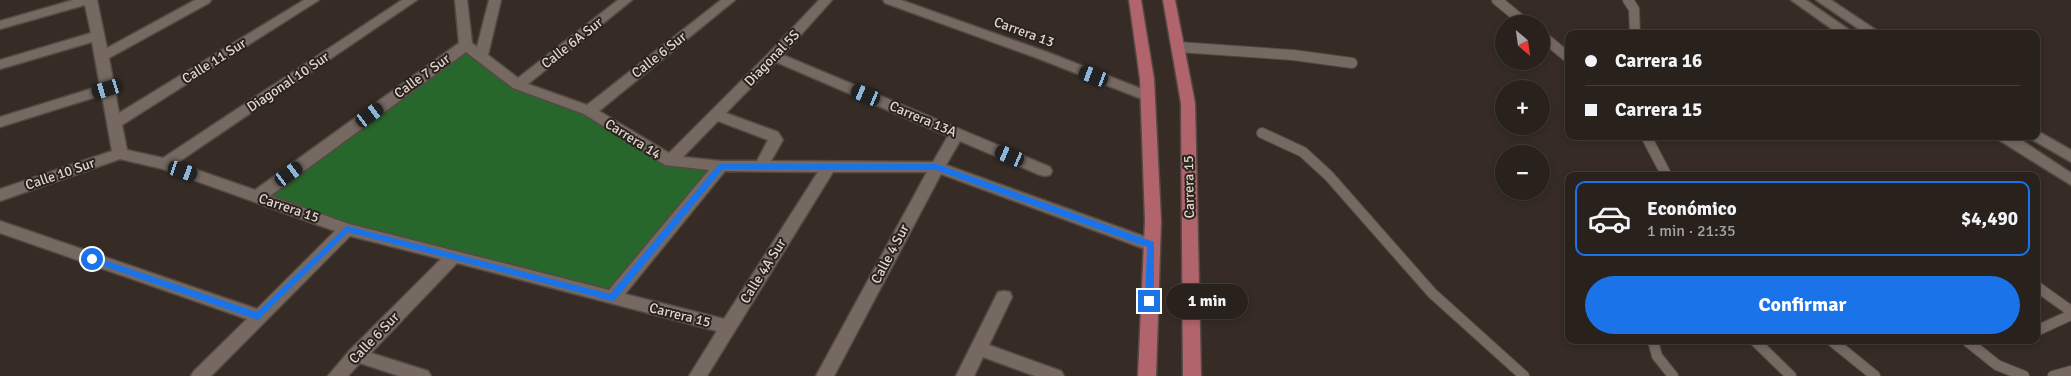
<!DOCTYPE html>
<html lang="es">
<meta charset="utf-8">
<style>
:root{--surface:#28211c;--page:#302925;--text:#f1f3f6;--muted:#a5a3a3;--line:#443e3b;--accent:#1a73e8}
body{margin:0;font-family:Signika,sans-serif;background:var(--page);color:var(--text);height:100vh;display:flex;flex-direction:column;font-size:19px;white-space:nowrap}
*{box-sizing:border-box;margin:0}
p{font-size:16px;color:var(--muted)}
.icon{flex:none;width:28px;height:28px;fill:none;stroke:currentColor;stroke-width:2;stroke-linecap:round;stroke-linejoin:round}
.map{position:relative;flex:1;overflow:hidden}
.details{position:absolute;left:1565px;top:172px;width:475px;height:172px;display:flex;flex-direction:column;background:var(--surface);border-radius:10px;box-shadow:0 2px 8px #0003,0 0 0 1px var(--line)}
.details>*{flex:none}
.banner{position:absolute;left:1565px;top:30px;width:475px;height:110px;border-radius:10px;box-shadow:0 2px 8px #0003,0 0 0 1px var(--line);display:grid;align-content:center;height:110px;padding:0 20px;background:var(--surface)}
.needle{width:32px;rotate:151deg}
.buttons{position:absolute;left:1495px;top:15px;display:grid;gap:10px}
.buttons a{display:grid;place-items:center;width:55px;height:55px;border-radius:50%;background:var(--surface);box-shadow:0 2px 8px #0003,0 0 0 1px var(--line);font-size:25px}
.end{position:absolute;width:22px;height:22px;margin:-11px;border:6px solid #1a73e8;background:#fff;box-shadow:0 0 0 2px #fff}
.from{border-radius:50%}
.bubble{position:absolute;height:35px;border-radius:18px;background:var(--surface);box-shadow:0 2px 8px #0003,0 0 0 1px var(--line);font-size:16px;font-weight:700;line-height:35px;text-align:center}
.car{position:absolute;width:15px;height:30px;margin:-15px -8px;border-radius:6px;box-shadow:0 0 4px 1px #0007;background:linear-gradient(#222 24%,#8ab4d8 0 40%,#222 0 76%,#8ab4d8 0 86%,#222 0)}
.banner b{display:flex;align-items:center;gap:18px;height:48px;font-size:19px}
.banner b+b{border-top:1px solid var(--line)}
.banner i{width:12px;height:12px;background:var(--text)}
ul{padding:9px 0 0;list-style:none}
li{display:flex;align-items:center;gap:15px;height:75px;margin:0 10px 8px;padding:0 10px;border:2px solid transparent;border-radius:10px}
li div{flex:1}
li b{display:block;font-size:19px}
li em{font-style:normal;font-weight:700}
li.active{border-color:var(--accent)}
li>.icon{width:45px;height:45px;stroke-width:1.5}
.button{display:flex;gap:10px;margin-top:auto;padding:10px 20px}
.button a{flex:1;height:58px;border-radius:30px;background:var(--accent);color:#fff;font-size:20px;font-weight:700;line-height:58px;text-align:center}
.map>svg:first-child{display:block}
</style>
<div class="map">
<svg width="2071" height="376" viewBox="0 0 2071 376">
<rect width="100%" height="100%" fill="#362c25"/>
<path fill="#28672c" d="M466 45 518 85 589 111 669 161 721 166 612 298 453 257 257 197Z"/>
<g fill="none" stroke-linecap="round" stroke-linejoin="round">
<defs>
<path id="lane" d="M1497 0 1526 24
M1628 0 1634 9 1635 34
M1541 35 1569 58
M1178 47 1293 55 1352 63
M1262 133 1303 152 1329 176 1432 293 1524 376
M1646 136 1667 176
M2036 286 2071 311
M2036 331 2071 315
M1653 341 1657 356 1673 376
M1755 341 1791 376
M1832 341 1875 376
M1967 341 1997 365 2024 376
M2053 376 2071 371"/>
<path id="street" d="M73 0H97L107 48 195 0H211L209 3 109 58 119 113 304 0H319L122 125 127 150 163 158 402 0H417L177 163 255 190 459 43 455 0H467L472 43 477 47 489 0H501L488 55 518 78 618 0H632L528 84 587 105 721 0H735L599 111 669 153 769 53 819 0H832L783 55 1050 167 1052 171 1050 175 1045 176 1040 175 960 141 946 165 1157 241 1159 245 1157 249 1151 251 1145 249 941 174 834 376H816L927 172H833L707 376H689L717 331 457 263 371 353 428 371 431 376H399L360 363 348 376H328L350 350 441 259 350 236 211 376H191L194 371 247 319 0 233V221L257 309 335 231 163 169 120 159 0 201V189L112 151 102 95 0 127V117L100 86 92 42 0 69V60L91 33 85 5 0 29V21ZM466 52 513 88 584 114 665 165 709 170 609 290 349 224 270 196ZM776 62 948 136 933 162 771 161 783 140 778 132 726 113ZM718 121 768 140 757 161H721L683 157ZM725 171 818 172 724 319 625 294Z
M883 0H901L1047 52 1152 93 1154 96 1152 99H1142L1037 58 885 3Z
M1004 291 1010 292 1012 297 989 345 1061 371 1064 376H1035L983 357 974 376H956L998 292Z"/>
<path id="secondary" d="M1791 0H1806L1855 34H1839Z
M1816 0H1831L1882 34H1866Z
M2036 130 2071 150V162L2031 139 2030 136H2036Z
M1997 136H2015L2071 173V185L1999 140Z"/>
<path id="primary" d="M1129 0H1141L1154 79 1161 221 1156 376H1138L1145 221 1140 79Z
M1163 0H1175L1195 103 1201 376H1183L1181 103Z"/>
</defs>
<use href="#lane" stroke="#534a45" stroke-width="12"/>
<use href="#street" stroke="#534a45" stroke-width="3"/>
<use href="#secondary" stroke="#534a45" stroke-width="3"/>
<use href="#primary" stroke="#534a45" stroke-width="3"/>
<use href="#lane" stroke="#756961" stroke-width="10"/>
<use href="#street" fill="#756961" fill-rule="evenodd"/>
<use href="#secondary" fill="#756961" fill-rule="evenodd"/>
<use href="#primary" fill="#b2646c" fill-rule="evenodd"/>
</g>
<path fill="#1a73e8" d="M719 164H937L1154 242V301L1149 305 1145 301 1147 247 936 170 723 169 615 300 612 301 348 232 258 320 89 261 88 259 92 256 257 312 347 226 610 294Z"/>
<g text-anchor="middle" dominant-baseline="central" stroke-width="4" stroke-linejoin="round" paint-order="stroke">
<g font-size="14" fill="#ddd6d2" stroke="#2c221c">
<text transform="translate(1024 32) rotate(20)">Carrera 13</text>
<text transform="translate(572 43) rotate(-38)">Calle 6A Sur</text>
<text transform="translate(659 55) rotate(-38)">Calle 6 Sur</text>
<text transform="translate(772 58) rotate(-46)">Diagonal 5S</text>
<text transform="translate(214 61) rotate(-32)">Calle 11 Sur</text>
<text transform="translate(422 76) rotate(-36)">Calle 7 Sur</text>
<text transform="translate(288 82) rotate(-34)">Diagonal 10 Sur</text>
<text transform="translate(923 119) rotate(23)">Carrera 13A</text>
<text transform="translate(633 139) rotate(32)">Carrera 14</text>
<text transform="translate(60 174) rotate(-19)">Calle 10 Sur</text>
<text transform="translate(1189 187) rotate(-91)">Carrera 15</text>
<text transform="translate(289 208) rotate(19)">Carrera 15</text>
<text transform="translate(890 254) rotate(-62)">Calle 4 Sur</text>
<text transform="translate(763 271) rotate(-58)">Calle 4A Sur</text>
<text transform="translate(680 315) rotate(14)">Carrera 15</text>
<text transform="translate(374 338) rotate(-46)">Calle 6 Sur</text>
</g>
</g>
</svg>
<div class="buttons">
<a><svg class="needle" viewBox="-14 -14 28 28"><path d="M0-13l5 13h-10z" fill="#e53935"/><path d="M0 13l5-13h-10z" fill="#a5a3a3"/></svg></a>
<a>+</a>
<a>−</a>
</div>
<i class="end from" style="left:92px;top:259px"></i>
<i class="end" style="left:1149px;top:301px"></i>
<div class="bubble" style="left:1166px;top:284px;width:82px">1 min</div>
<i class="car" style="left:1094px;top:76px;rotate:291deg"></i>
<i class="car" style="left:107px;top:89px;rotate:253deg"></i>
<i class="car" style="left:866px;top:95px;rotate:293deg"></i>
<i class="car" style="left:370px;top:115px;rotate:54deg"></i>
<i class="car" style="left:1010px;top:156px;rotate:293deg"></i>
<i class="car" style="left:183px;top:171px;rotate:109deg"></i>
<i class="car" style="left:289px;top:174px;rotate:54deg"></i>
<div class="banner">
<b><i class="from"></i>Carrera 16</b>
<b><i></i>Carrera 15</b>
</div>
<section class="details">
<ul>
<li class="active"><svg class="icon" aria-label="car" viewBox="0 0 24 24"><path d="M5 17H2v-5l4-1 3-4h7l3 4 3 1v5h-3M9 17h6M6 11h13"/><circle cx="7" cy="17" r="2"/><circle cx="17" cy="17" r="2"/></svg><div><b>Económico</b><p>1 min · 21:35</p></div><em>$4,490</em></li>
</ul>
<div class="button"><a>Confirmar</a></div>
</section>
</div>
